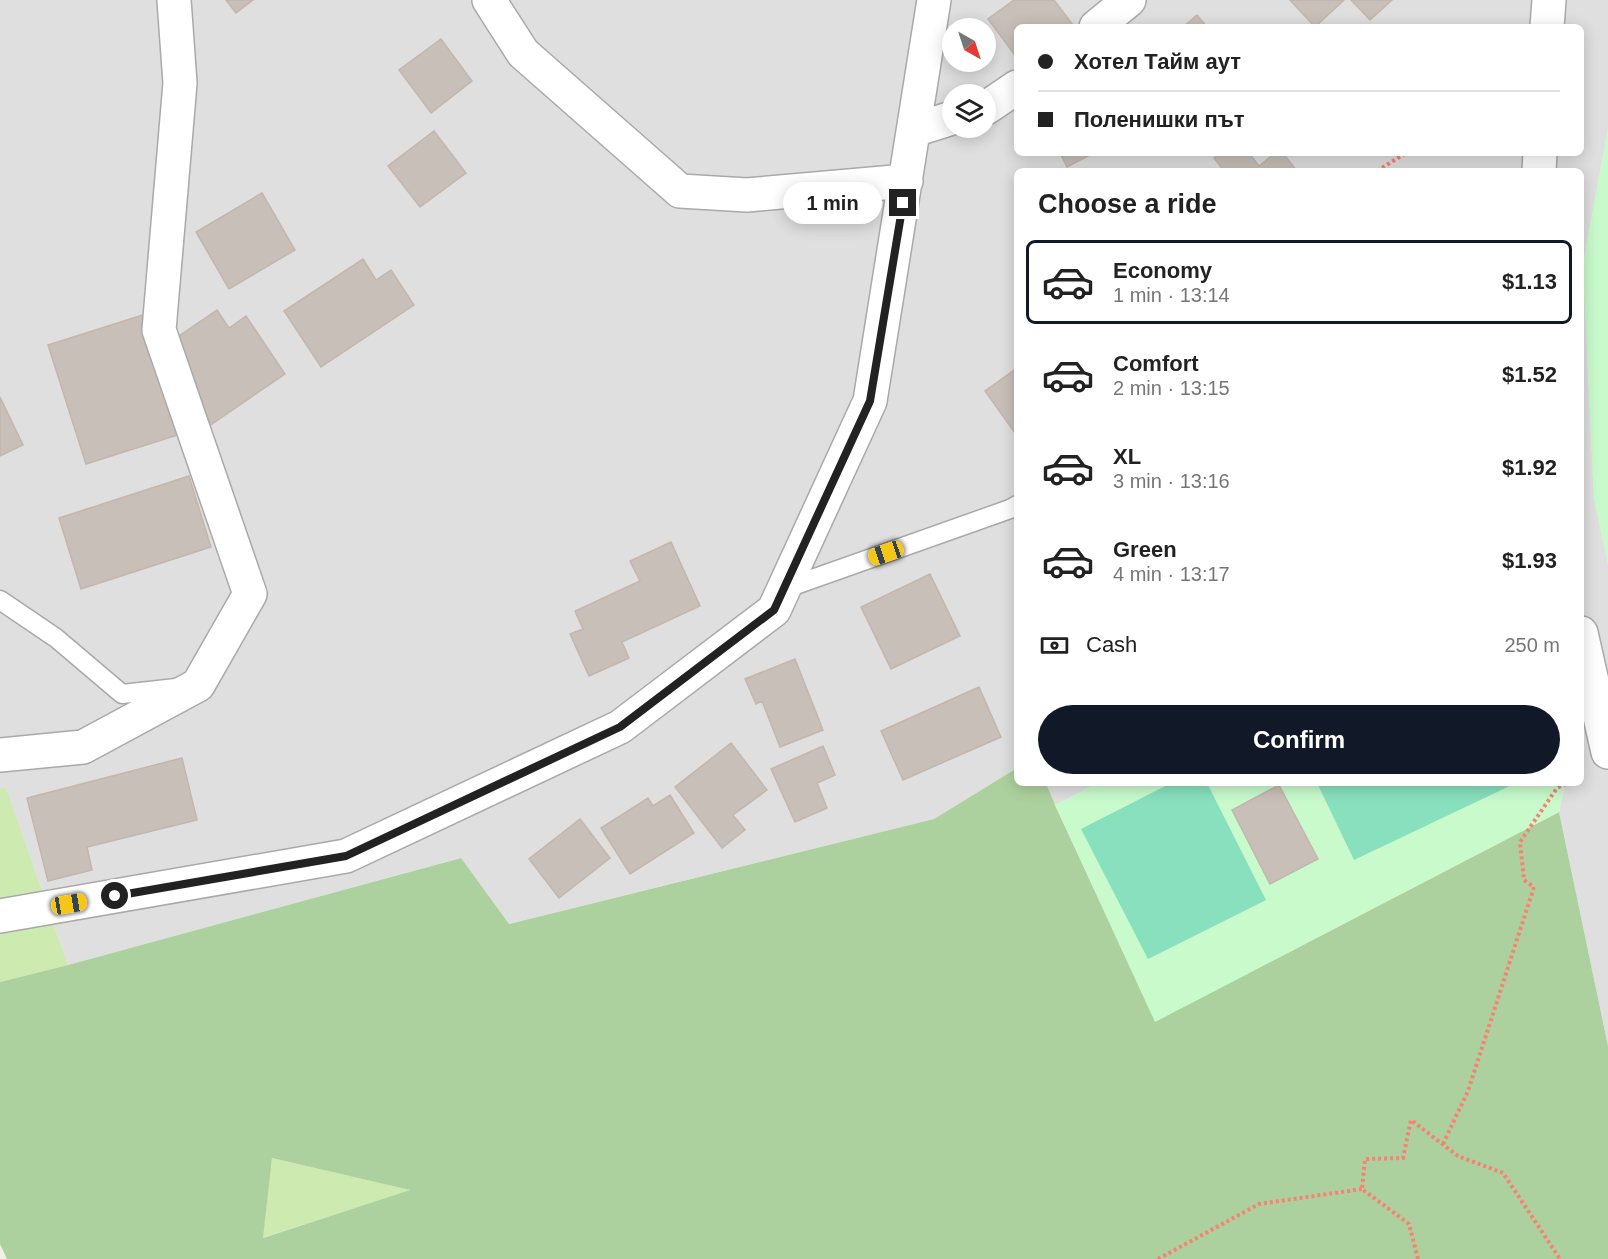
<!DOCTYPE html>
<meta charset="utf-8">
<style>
:root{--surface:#fff;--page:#f6f6f6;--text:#222;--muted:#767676;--line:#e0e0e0;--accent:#111827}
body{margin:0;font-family:Helvetica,sans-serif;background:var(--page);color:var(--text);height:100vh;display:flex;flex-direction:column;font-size:22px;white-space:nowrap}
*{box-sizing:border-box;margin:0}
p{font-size:20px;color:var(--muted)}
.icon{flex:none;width:33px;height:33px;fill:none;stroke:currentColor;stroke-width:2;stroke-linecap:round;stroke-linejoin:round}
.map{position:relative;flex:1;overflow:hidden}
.side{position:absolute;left:1014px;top:168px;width:570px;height:618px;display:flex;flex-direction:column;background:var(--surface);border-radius:9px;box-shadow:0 3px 15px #0003}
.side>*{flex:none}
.guide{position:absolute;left:1014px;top:24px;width:570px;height:132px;border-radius:9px;box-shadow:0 3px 15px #0003;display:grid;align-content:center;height:132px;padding:0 24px;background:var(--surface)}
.needle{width:39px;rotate:141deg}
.fabs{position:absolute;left:942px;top:18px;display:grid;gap:12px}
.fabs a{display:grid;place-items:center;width:54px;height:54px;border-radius:50%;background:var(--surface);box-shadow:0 3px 15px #0003;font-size:30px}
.end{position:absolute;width:27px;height:27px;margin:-14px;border:8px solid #222;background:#fff;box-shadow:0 0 0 3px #fff}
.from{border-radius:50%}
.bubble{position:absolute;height:42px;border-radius:21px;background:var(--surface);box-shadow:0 3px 15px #0003;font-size:20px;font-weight:700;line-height:42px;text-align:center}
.car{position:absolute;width:18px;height:36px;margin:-18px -9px;border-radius:8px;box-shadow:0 0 4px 2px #0007;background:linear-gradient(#f5c518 24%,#345 0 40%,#f5c518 0 76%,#345 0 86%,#f5c518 0)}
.guide b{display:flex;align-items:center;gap:21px;height:57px;font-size:22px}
.guide b+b{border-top:2px solid var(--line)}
.guide i{width:15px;height:15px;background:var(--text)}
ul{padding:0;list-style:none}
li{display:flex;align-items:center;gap:18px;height:84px;margin:0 12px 9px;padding:0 12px;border:3px solid transparent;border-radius:9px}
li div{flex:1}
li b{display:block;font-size:22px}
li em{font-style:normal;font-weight:700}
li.on{border-color:var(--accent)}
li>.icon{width:54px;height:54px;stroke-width:1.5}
h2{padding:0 24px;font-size:27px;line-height:72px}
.pay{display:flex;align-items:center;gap:15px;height:66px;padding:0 24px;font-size:22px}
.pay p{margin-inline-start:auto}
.action{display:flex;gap:12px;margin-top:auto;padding:12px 24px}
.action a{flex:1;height:69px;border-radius:36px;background:var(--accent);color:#fff;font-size:24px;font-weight:700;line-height:69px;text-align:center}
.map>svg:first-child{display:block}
</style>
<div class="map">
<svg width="1608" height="1259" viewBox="0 0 1608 1259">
<rect width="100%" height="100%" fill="#f2efe9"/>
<path fill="#e0dfdf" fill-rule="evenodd" d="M0 0H1608V129L1583 265 1594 498 1608 564V1046L1559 812 1565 783H1581V171H1017V768L934 819 508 924 460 858 68 965 6 789 0 788ZM1017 27H1581V153H1017ZM952 28H986V62H952ZM952 94H986V128H952Z
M1046 783H1098L1055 805Z"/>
<path fill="#cdebb0" d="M0 788H6L68 965 0 982Z
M272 1158 411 1190 262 1238Z"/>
<path fill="#add19e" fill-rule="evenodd" d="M1017 768V783H1046L1055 805 1156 1021 1559 812 1608 1046V1259H7L0 1244V982L68 965 461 858 509 924 934 819ZM272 1158 410 1190 263 1238Z"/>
<path fill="#c8facc" d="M1608 129V564L1594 498 1583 265Z
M1098 783H1565L1559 812 1155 1022 1055 805Z"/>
<path fill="#88e0be" d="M1171 783H1207L1266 900 1148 959 1081 829Z
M1317 783H1516L1354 860Z"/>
<path fill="#c7bfb8" stroke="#c4b6ab" stroke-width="1.5" d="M226 0H253L236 13Z
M1014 0H1054L1073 25 1071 27H1017V58L988 19Z
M1290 0H1344L1315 27Z
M1351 0H1392L1370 20Z
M1197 15 1207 27H1183Z
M441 39 472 81 431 113 399 70Z
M434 131 466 173 420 207 388 166Z
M1060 153H1089L1090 155 1067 167Z
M1221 153H1249L1259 166 1275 153H1283L1297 171H1224L1214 158Z
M262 193 295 250 229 289 196 232Z
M363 259 376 280 391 270 414 305 321 367 284 311Z
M217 310 229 328 246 316 285 374 209 426 176 338Z
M149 313 187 432 86 464 48 345Z
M1017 368V436L985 391Z
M0 397 23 445 0 456Z
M189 476 211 547 81 589 59 518Z
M671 542 700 606 622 642 629 658 589 676 570 634 583 629 575 611 640 581 630 561Z
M930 574 960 636 891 669 861 607Z
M795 659 823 730 780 747 762 701 756 704 745 679Z
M979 687 1001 737 903 780 881 731Z
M731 743 767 790 733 815 745 830 722 848 675 787Z
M823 746 835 775 817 783 827 808 795 822 771 769Z
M182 758 197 820 87 847 92 870 48 881 27 798Z
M1279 785 1318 859 1270 884 1232 810Z
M670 795 694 833 630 874 601 828 648 798 653 806Z
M580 819 610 858 559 898 529 859Z"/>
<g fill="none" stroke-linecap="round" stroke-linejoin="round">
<defs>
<path id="service" d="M784 589 1010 509 1017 505
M0 600 56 638 122 694 176 688"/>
<path id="minor" d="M489 0 523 53 680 191 747 195 906 181
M1096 27 1129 0
M1547 27 1549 0
M986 108 1017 87
M914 130 952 118
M1539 171 1540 153
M1581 633 1608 752
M0 755 83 747 198 685 250 594 159 330 180 83 174 0
M0 916 346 856 620 727 774 610 870 401 934 0"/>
</defs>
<use href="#service" stroke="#a9a9a9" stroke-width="21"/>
<use href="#minor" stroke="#a9a9a9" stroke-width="36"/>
<path stroke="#fa8072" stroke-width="4" stroke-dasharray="3 3" stroke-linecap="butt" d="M1377 171 1406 153
M1443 1144 1468 1091 1534 887 1524 880 1520 842 1557 788 1568 783
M1158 1259 1259 1204 1362 1189
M1418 1259 1409 1224 1362 1189 1365 1159 1403 1158 1411 1120 1458 1156 1503 1173 1560 1259"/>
<use href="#service" stroke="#fff" stroke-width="18"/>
<use href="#minor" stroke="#fff" stroke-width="33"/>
</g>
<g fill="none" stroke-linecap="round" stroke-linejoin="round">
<path stroke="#222" stroke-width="8" d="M115 896 346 856 620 727 774 610 870 401 903 203"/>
</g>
</svg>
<div class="fabs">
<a><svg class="needle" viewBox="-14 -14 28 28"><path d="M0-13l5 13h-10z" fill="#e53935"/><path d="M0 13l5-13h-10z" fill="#767676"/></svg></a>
<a><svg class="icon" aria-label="layers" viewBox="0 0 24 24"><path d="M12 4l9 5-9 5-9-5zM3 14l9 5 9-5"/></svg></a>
</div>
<i class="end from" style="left:115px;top:896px"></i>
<i class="end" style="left:903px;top:203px"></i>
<div class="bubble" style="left:783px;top:182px;width:99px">1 min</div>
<i class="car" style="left:886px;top:553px;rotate:251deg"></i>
<i class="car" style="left:69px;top:904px;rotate:80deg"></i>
<div class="guide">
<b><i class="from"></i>Хотел Тайм аут</b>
<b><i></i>Поленишки път</b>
</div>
<section class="side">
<h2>Choose a ride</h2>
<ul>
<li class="on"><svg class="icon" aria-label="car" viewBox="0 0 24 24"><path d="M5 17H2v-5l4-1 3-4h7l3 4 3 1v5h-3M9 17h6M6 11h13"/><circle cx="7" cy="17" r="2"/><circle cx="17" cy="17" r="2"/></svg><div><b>Economy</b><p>1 min · 13:14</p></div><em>$1.13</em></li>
<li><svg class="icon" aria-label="car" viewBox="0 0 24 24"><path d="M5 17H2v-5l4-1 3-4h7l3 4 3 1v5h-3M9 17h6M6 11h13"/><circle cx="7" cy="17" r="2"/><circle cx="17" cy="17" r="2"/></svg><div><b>Comfort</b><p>2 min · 13:15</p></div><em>$1.52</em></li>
<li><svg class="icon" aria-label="car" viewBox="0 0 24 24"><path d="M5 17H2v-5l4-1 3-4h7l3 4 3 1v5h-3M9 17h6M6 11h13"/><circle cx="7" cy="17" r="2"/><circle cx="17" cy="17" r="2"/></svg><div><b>XL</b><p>3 min · 13:16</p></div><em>$1.92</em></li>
<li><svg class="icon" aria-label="car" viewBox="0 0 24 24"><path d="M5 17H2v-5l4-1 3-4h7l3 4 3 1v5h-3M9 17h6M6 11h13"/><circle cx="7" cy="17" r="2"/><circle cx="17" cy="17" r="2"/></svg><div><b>Green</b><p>4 min · 13:17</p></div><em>$1.93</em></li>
</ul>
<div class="pay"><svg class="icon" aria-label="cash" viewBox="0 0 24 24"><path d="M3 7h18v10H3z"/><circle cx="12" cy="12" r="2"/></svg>Cash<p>250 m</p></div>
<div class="action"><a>Confirm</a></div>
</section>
</div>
